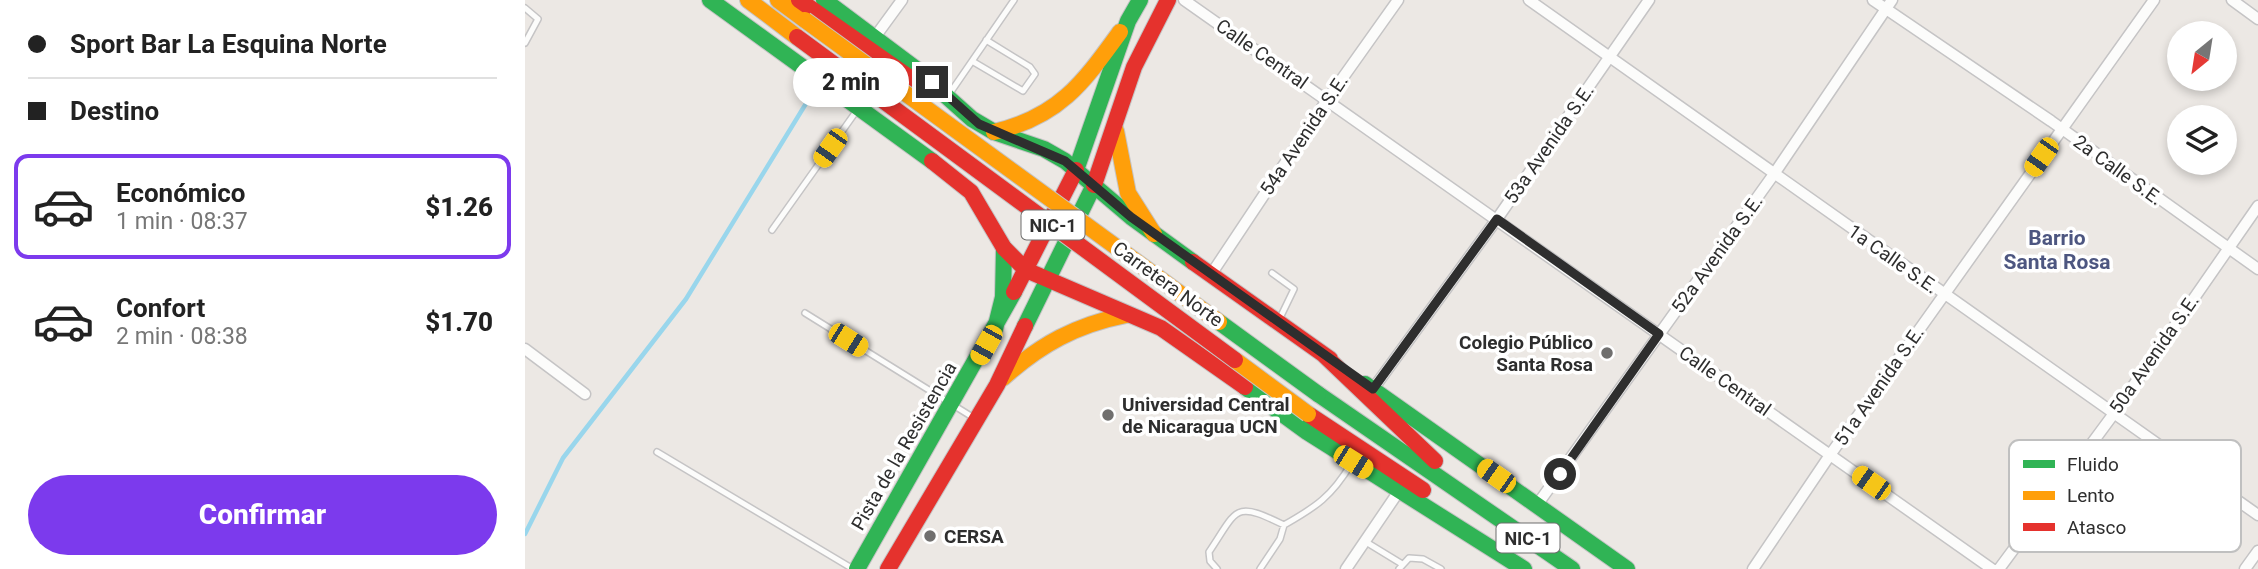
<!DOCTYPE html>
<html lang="es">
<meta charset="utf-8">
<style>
:root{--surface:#fff;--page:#f6f6f6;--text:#222;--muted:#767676;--line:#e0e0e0;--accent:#7c3aed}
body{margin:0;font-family:Roboto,sans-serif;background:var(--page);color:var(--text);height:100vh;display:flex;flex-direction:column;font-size:26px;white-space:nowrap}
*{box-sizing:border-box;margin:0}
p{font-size:23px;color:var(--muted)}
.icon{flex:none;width:38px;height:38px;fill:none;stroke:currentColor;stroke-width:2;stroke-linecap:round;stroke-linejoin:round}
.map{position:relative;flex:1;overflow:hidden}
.drawer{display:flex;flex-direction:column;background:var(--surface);width:525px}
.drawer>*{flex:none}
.guide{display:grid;align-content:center;height:154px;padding:0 28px;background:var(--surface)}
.needle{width:46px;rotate:210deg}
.tools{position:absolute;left:1642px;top:21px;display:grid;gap:14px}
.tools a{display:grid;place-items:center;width:70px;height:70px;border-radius:50%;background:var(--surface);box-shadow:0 4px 10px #0003;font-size:35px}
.end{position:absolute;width:32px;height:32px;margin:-16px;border:9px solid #2e2e2e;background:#fff;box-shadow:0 0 0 4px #fff}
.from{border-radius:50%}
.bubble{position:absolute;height:49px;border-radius:24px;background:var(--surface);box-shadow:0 4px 10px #0003;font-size:23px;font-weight:800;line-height:49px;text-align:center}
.car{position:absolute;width:21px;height:42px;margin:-21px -10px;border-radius:9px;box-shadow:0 0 5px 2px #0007;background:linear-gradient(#f5c518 24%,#345 0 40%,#f5c518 0 76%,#345 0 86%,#f5c518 0)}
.guide b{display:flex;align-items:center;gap:24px;height:66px;font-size:26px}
.guide b+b{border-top:2px solid var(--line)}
.guide i{width:18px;height:18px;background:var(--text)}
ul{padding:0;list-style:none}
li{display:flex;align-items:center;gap:21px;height:105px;margin:0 14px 10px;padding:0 14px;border:4px solid transparent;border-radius:14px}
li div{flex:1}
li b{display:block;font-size:26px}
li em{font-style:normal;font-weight:800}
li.current{border-color:var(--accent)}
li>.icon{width:63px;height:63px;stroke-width:1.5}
.button{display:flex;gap:14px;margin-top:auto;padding:14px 28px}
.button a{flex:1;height:80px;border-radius:42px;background:var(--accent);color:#fff;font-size:28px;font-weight:800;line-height:80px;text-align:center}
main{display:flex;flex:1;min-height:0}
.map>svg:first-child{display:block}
</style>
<main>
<section class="drawer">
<div class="guide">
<b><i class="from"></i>Sport Bar La Esquina Norte</b>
<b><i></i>Destino</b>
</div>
<ul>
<li class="current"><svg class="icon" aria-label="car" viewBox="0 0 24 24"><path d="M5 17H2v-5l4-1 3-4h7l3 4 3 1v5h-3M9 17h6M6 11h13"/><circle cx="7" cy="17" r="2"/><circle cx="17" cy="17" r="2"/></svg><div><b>Económico</b><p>1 min · 08:37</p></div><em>$1.26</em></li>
<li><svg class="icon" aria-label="car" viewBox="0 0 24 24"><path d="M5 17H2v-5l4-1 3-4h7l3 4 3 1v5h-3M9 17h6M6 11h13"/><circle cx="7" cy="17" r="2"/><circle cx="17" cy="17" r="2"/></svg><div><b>Confort</b><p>2 min · 08:38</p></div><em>$1.70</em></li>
</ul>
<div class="button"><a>Confirmar</a></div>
</section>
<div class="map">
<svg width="1733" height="569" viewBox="0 0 1733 569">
<rect width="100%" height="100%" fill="#ece8e4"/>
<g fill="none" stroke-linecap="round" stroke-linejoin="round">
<path stroke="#99d6ec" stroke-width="4.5" d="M0 534 38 458 161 299 285 97"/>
<defs>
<path id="lane" d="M0 8 13 19 0 43
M447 61 498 91 510 74 505 67 461 40
M423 96 489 0
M247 230 330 113
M747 273 769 289 754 320
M280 313 449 418
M132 452 328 569
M841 542 877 564
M692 569 685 561 684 552C713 509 708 500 759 525
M735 569 755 539 759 525C791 507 807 496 826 464
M874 569 884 558 898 559 916 569"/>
<path id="street" d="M659 0 1467 569
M1004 0 1733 515
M1348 0 1526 121 1733 269
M1707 0 1733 19
M350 37 377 0
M687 273 802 100 873 0
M0 349 60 394
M848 389 972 219 1124 0
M1012 505 1249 174 1367 0
M821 569 874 491
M1228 569 1305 455 1629 0
M1474 569 1590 412 1733 206
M1720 569 1733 551"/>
<path id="fast" d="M185 0 407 161
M299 0 391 69 447 119 469 132 519 149 540 161 606 217 668 262
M551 170 603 21 615 0
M500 326 569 185
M470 329 478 297 479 248
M840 384 1102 569
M720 387 782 432 999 569
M793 394 1047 569
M332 569 489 292"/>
<path id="slow" d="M223 0 272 37
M253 0 280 20
M591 131 603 193 629 234
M469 132C534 117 558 83 595 32
M478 378C516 344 551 325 601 315"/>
<path id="jam" d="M274 0 401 89
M407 161 446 192 479 248 501 270 636 328 720 387
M569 185 609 67 643 0
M668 262 805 359
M489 292 551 170
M798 354 910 461
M783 414 898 490
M363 569 472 385 500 326"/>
</defs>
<use href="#lane" stroke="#c5c4c5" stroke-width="8"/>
<use href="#street" stroke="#c5c4c5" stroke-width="13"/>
<use href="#fast" stroke="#c5c4c5" stroke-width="18"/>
<use href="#slow" stroke="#c5c4c5" stroke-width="18"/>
<use href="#jam" stroke="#c5c4c5" stroke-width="18"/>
<use href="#lane" stroke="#fcfcfb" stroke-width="5"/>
<use href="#street" stroke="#fcfcfb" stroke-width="10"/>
<use href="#fast" stroke="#30b455" stroke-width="16"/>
<use href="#slow" stroke="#ff9f0a" stroke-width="16"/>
<use href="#jam" stroke="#e5322d" stroke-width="16"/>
<defs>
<path id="fast-bridge" d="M694 322 793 394"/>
<path id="slow-bridge" d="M280 20 694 322
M710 360 783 414"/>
<path id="jam-bridge" d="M272 37 710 360"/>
</defs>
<use href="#fast-bridge" stroke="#c6c5c4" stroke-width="18" stroke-linecap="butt"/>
<use href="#slow-bridge" stroke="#c6c5c4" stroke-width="18" stroke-linecap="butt"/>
<use href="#jam-bridge" stroke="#c6c5c4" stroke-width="18" stroke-linecap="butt"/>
<use href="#fast-bridge" stroke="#30b455" stroke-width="16"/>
<use href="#slow-bridge" stroke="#ff9f0a" stroke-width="16"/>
<use href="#jam-bridge" stroke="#e5322d" stroke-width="16"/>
</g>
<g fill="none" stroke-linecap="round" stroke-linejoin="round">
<path stroke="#2e2e2e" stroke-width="9" d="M407 82 454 124 540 161 606 217 848 389 972 219 1134 334 1035 474"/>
</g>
<g fill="#706f6e" stroke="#fff" stroke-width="2.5">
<circle cx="1082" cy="353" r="7"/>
<circle cx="583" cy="415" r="7"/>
<circle cx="405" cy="536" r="7"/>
</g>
<g text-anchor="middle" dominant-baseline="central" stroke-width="7" stroke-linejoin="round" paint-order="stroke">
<g fill="#fff" stroke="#6d6d6d" stroke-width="2">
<rect x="496.5" y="210.5" width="63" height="29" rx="5"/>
<rect x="971.5" y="523.5" width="63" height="29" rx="5"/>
</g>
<g font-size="18" font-weight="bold" fill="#2e2e2e">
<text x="528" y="225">NIC-1</text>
<text x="1003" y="538">NIC-1</text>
</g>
<g font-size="19" fill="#2e2e2e" stroke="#fff">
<text transform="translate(737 54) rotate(35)">Calle Central</text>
<text transform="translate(779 135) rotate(-56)">54a Avenida S.E.</text>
<text transform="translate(1024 144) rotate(-55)">53a Avenida S.E.</text>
<text transform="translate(1593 170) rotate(36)">2a Calle S.E.</text>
<text transform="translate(1192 254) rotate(-54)">52a Avenida S.E.</text>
<text transform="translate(1368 259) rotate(35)">1a Calle S.E.</text>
<text transform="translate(643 284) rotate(36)">Carretera Norte</text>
<text transform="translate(1629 354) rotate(-55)">50a Avenida S.E.</text>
<text transform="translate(1200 381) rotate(35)">Calle Central</text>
<text transform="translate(1354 386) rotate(-55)">51a Avenida S.E.</text>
<text transform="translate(379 446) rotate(-60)">Pista de la Resistencia</text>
</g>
<g font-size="19" font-weight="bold" fill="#2e2e2e" stroke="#fff" text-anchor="start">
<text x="1068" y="342" text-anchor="end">Colegio Público<tspan x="1068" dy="22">Santa Rosa</tspan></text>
<text x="597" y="404">Universidad Central<tspan x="597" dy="22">de Nicaragua UCN</tspan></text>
<text x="419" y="536">CERSA</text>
</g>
<g font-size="21" font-weight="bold" fill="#4d5680" stroke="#fff">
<text x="1532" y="238">Barrio<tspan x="1532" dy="24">Santa Rosa</tspan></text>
</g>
</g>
<rect x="1484" y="440" width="232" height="112" rx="10" fill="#fff" stroke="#c0c0c0" stroke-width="2"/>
<rect x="1498" y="460" width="32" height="8" fill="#30b455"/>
<rect x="1498" y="491" width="32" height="9" fill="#ff9f0a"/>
<rect x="1498" y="523" width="32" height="8" fill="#e5322d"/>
<g font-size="19" fill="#2e2e2e">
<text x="1542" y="471">Fluido</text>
<text x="1542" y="502">Lento</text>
<text x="1542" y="534">Atasco</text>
</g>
</svg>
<div class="tools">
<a><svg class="needle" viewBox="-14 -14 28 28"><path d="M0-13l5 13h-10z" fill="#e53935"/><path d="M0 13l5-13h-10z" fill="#767676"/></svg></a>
<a><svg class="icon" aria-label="layers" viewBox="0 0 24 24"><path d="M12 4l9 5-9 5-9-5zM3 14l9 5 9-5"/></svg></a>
</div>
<i class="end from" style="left:1035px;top:474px"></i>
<i class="end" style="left:407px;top:82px"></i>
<div class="bubble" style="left:268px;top:58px;width:116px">2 min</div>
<i class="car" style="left:305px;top:148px;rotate:215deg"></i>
<i class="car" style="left:1516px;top:157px;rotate:215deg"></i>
<i class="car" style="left:323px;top:340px;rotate:122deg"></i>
<i class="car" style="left:461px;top:345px;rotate:209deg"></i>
<i class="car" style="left:828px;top:462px;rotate:122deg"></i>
<i class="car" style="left:971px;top:476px;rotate:305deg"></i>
<i class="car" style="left:1346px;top:483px;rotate:305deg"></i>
</div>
</main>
